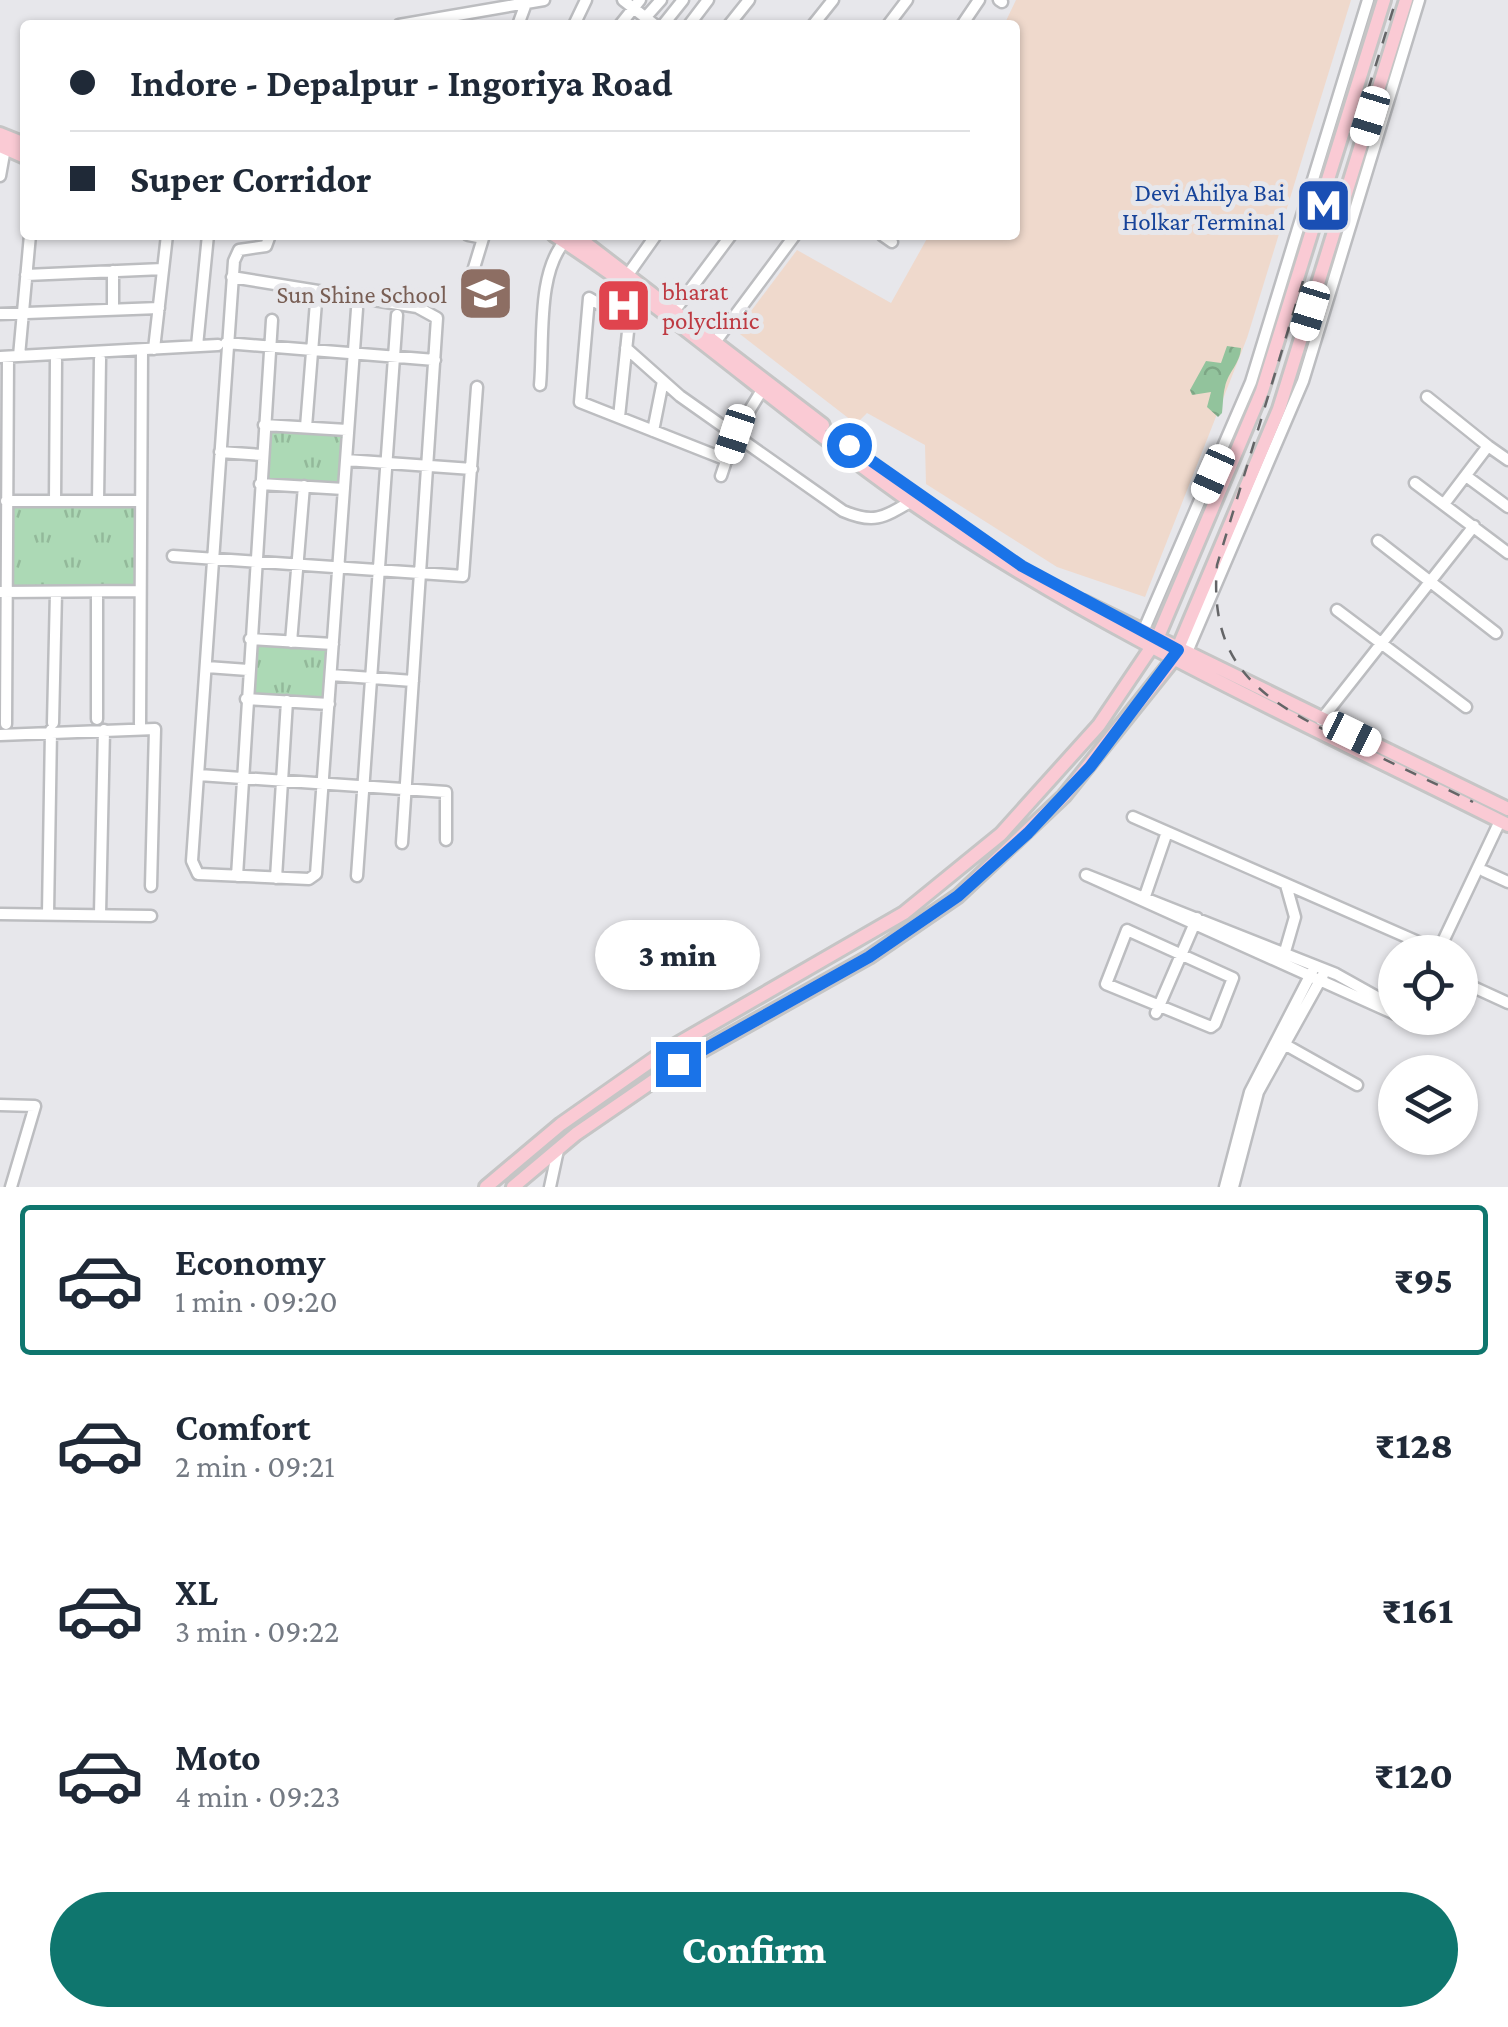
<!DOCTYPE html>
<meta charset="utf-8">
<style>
:root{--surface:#fff;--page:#f6f6f7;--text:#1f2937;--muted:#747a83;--line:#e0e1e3;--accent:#0f766e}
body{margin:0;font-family:"Crimson Pro",serif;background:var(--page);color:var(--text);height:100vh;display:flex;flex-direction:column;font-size:38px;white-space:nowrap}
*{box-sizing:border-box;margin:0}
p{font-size:32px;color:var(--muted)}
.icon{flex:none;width:55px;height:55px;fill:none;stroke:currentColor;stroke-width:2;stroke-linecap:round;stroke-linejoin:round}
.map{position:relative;height:1187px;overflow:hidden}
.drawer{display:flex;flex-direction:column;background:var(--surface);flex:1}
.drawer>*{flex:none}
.guide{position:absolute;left:20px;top:20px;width:1000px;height:220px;border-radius:10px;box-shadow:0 2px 8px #0004;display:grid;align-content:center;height:220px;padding:0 50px;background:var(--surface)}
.buttons{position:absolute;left:1378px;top:935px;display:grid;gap:20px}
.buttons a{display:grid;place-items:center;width:100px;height:100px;border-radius:50%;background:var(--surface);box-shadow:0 2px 8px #0004;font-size:50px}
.end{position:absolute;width:45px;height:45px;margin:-22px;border:12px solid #1a73e8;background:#fff;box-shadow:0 0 0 5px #fff}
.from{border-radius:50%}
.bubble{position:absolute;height:70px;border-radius:35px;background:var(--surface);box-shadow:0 2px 8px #0004;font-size:32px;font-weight:800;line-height:70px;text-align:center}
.car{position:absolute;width:30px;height:60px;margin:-30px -15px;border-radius:12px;box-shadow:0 0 8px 2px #0007;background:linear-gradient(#fff 24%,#345 0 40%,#fff 0 76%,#345 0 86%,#fff 0)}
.guide b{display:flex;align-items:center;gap:35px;height:95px;font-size:38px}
.guide b+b{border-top:2px solid var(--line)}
.guide i{width:25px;height:25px;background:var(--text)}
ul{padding:18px 0 0;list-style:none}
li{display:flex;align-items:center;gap:30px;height:150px;margin:0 20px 15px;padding:0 30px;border:5px solid transparent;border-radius:10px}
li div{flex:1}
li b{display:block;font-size:38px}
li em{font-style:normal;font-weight:800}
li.current{border-color:var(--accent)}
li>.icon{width:90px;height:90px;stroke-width:1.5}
.action{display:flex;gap:20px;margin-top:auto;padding:20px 50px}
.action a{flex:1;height:115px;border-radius:60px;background:var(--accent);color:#fff;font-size:40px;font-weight:800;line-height:115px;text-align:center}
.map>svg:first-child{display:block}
</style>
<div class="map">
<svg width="1508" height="1187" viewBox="0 0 1508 1187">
<defs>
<pattern id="forest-crowns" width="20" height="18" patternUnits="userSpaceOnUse" patternTransform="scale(2.5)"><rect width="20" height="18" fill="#92c39c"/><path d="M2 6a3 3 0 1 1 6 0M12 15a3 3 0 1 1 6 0" fill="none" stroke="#7da685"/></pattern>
<pattern id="park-tufts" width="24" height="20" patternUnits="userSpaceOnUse" patternTransform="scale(2.5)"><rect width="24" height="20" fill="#acd9b5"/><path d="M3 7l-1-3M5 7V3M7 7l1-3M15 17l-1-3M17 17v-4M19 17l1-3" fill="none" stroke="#93b99a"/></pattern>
</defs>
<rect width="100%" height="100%" fill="#e7e7eb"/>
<path fill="#efd9cc" d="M1016 0H1351L1247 338 1145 597 1057 567 926 484 925 445 867 413 856 424 736 331 797 250 891 303 929 235H1015V25H1004Z"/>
<path fill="url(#forest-crowns)" d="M1227 346 1241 348C1240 364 1228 372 1225 387 1223 394 1223 405 1222 413L1218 417 1207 407 1211 392 1192 395 1190 390 1206 361 1221 363Z"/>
<path fill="url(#park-tufts)" d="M269 429 344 434 340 486 266 481Z
M13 505 137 506 136 588 12 587Z
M254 644 329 647 326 700 251 696Z"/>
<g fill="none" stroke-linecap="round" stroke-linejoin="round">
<defs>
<path id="minor" d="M623 0 655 25
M999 0 1002 2
M645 18 661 0
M399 25 544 0
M518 25 525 6
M574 25 586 0
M620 25 640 0
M663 25 683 0
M689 25 708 0
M729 25 749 0
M813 25 833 0
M888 25 907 0
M962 25 979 0
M0 176 5 148
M270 235 266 246 239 250 234 261 192 861 198 874 309 879 316 874 357 309
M468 235 483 238
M882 235 892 242
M26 275 163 269
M627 276 656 235
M232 277 417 307 437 318 402 843
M470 281 484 235
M113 309V271
M0 314 159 308
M672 314 731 235
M629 322 589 298 580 402 727 460
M716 341 795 235
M226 343 435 360
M197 346 208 235
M626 348 680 396 843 511C873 524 883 518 910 502
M154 349 167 235
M19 356 30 235
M0 357 218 345
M540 385C544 342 536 270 567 239
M1427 397 1488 446
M619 417 629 322 645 302
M264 425 347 430
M306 427 316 302
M653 431 663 381
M220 452 262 455
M346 460 472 469
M721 476 735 434 762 390
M1466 476 1508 507
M1415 483 1508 553
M260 484 344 489
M6 501H140
M55 501 56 360
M98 501 100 359
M1444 504 1488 446 1508 460
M1378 541 1496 633
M173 556 463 576 477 387
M1 592 139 591
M97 592V719
M1337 610 1466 707
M1142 634 1251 382 1368 0
M250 639 333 644
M291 642 304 486
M1184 659 1303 381 1419 0
M207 667 248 670
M331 675 413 681
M246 699 329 704
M1321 720 1474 526
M53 723 56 592
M6 724 8 357
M140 724 142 350
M0 735 155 729 151 886
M199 775 446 792V840
M1133 817 1441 952
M1484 871 1508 882
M237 876 272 320
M357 876 397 315
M276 878 287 701
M1145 896 1167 832
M0 914 151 916
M48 914 51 730
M100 914 104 730
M1127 930 1233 978 1215 1024 1211 1027 1106 984Z
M1438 952 1500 821
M1284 955 1295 917 1286 885
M1460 981 1508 1003
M1395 1007 1336 974 1086 875 1395 1014
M1156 1013 1197 918
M1402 1018H1410
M1284 1044 1357 1085
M0 1105 35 1106 11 1187
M550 1187 558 1150
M1225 1187 1250 1092 1312 972
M1233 1187 1258 1092 1323 975"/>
<path id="major" d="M0 134 25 144
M0 146 25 157
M554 235C679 316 789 417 911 502 1099 632 1305 723 1508 825
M575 235 823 425
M1084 602 1508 809
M486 1187 561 1124 665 1051 904 913 1001 834 1099 725 1157 639 1262 391 1384 0
M513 1187 576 1134 678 1064 869 957 958 896 1064 796 1173 660 1279 409 1406 0"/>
</defs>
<use href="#minor" stroke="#bcbdc0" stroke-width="15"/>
<use href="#major" stroke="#c5c5c5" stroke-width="18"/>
<use href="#minor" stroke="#fff" stroke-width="10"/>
<use href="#major" stroke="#facad4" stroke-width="12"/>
<path stroke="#646567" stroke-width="2.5" stroke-dasharray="12 12" stroke-linecap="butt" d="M1354 135 1396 0
M1303 281 1217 565C1208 673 1269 703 1355 745 1394 764 1434 783 1473 802"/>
</g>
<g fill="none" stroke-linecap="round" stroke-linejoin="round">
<path stroke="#1a73e8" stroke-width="12" d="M678 1064 869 957 958 896 1028 833 1090 767 1178 650 1022 566 849 445"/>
</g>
<defs>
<symbol id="metro-square" viewBox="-11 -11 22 22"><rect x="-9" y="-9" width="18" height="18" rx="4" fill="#1a4fb4" stroke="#e7e7eb"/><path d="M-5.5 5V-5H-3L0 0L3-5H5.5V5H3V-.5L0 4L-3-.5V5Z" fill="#fff"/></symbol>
<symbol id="school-square" viewBox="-11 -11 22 22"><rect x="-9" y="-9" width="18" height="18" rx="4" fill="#8d6e63" stroke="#e7e7eb"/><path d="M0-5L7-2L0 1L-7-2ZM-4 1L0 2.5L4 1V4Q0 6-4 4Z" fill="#fff"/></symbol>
<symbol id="hospital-square" viewBox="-11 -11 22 22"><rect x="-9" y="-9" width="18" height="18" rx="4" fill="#e0444e" stroke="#e7e7eb"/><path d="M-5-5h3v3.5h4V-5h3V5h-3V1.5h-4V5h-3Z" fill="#fff"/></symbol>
</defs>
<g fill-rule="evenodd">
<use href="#metro-square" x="1292" y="174" width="63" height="63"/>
<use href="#school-square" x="454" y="262" width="63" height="63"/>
<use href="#hospital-square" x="592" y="274" width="63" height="63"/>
</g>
<g text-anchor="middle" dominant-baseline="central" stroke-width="10" stroke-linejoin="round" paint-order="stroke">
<g font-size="25" fill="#164399" stroke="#e7e7eb" text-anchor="end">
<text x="1285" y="192">Devi Ahilya Bai<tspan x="1285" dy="29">Holkar Terminal</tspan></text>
</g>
<g font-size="25" fill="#be3a42" stroke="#e7e7eb" text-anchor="start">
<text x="662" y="291">bharat<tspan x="662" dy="29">polyclinic</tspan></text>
</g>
<g font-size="25" fill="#785e54" stroke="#e7e7eb" text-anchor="end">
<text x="447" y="294">Sun Shine School</text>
</g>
</g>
</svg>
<div class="buttons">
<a><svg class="icon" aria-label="locate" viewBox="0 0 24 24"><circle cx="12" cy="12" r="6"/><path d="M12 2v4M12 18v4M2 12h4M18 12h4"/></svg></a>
<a><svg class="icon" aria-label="layers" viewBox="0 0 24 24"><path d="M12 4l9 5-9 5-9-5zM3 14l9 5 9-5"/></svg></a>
</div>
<i class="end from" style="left:849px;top:445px"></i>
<i class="end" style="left:678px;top:1064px"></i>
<div class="bubble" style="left:595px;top:920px;width:165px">3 min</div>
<i class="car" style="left:1370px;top:116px;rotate:197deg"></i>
<i class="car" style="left:1310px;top:311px;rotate:197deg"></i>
<i class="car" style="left:735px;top:434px;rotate:198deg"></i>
<i class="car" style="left:1213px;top:474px;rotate:204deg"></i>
<i class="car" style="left:1352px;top:734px;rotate:116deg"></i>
<div class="guide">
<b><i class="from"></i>Indore - Depalpur - Ingoriya Road</b>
<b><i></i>Super Corridor</b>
</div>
</div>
<section class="drawer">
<ul>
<li class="current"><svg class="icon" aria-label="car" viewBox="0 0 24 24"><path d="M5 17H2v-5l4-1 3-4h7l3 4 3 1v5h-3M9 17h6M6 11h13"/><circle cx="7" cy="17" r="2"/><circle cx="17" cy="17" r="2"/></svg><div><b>Economy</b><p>1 min · 09:20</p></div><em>₹95</em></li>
<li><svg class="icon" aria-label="car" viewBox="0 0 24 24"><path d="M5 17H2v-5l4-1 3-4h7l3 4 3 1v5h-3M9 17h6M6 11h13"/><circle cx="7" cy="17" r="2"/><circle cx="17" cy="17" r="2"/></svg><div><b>Comfort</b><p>2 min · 09:21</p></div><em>₹128</em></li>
<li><svg class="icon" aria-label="car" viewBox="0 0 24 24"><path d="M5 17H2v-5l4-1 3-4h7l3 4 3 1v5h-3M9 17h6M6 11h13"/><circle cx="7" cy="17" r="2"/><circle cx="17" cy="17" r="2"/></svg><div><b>XL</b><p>3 min · 09:22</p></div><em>₹161</em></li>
<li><svg class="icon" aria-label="car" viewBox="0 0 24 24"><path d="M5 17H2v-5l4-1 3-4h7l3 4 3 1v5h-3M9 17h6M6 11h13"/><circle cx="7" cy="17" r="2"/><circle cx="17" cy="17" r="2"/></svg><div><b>Moto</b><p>4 min · 09:23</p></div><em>₹120</em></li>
</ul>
<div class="action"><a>Confirm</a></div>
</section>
